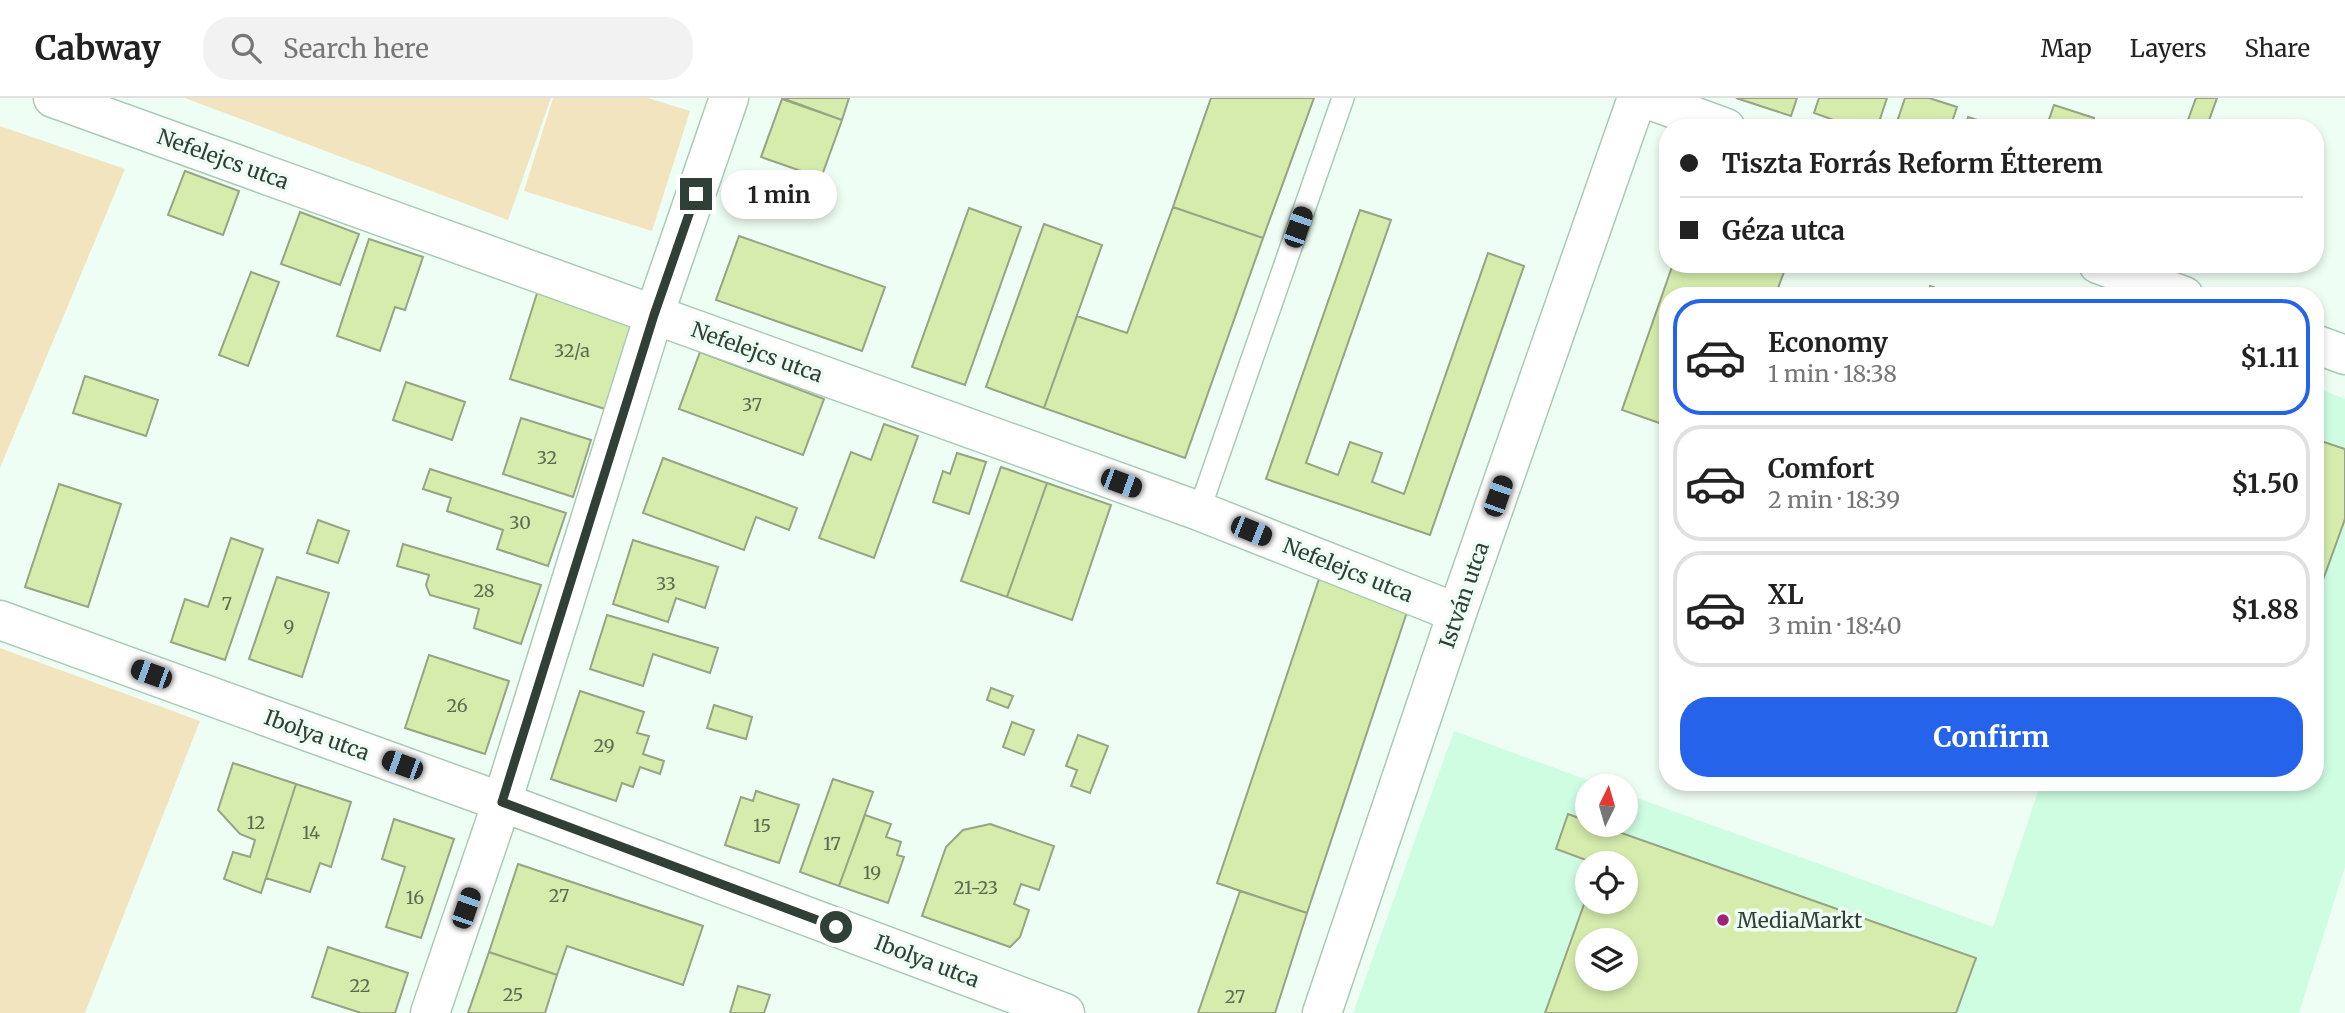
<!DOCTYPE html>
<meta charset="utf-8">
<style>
:root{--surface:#fff;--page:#f2f2f2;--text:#222;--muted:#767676;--line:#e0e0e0;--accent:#2563eb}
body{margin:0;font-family:Merriweather,serif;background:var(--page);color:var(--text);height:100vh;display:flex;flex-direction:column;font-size:26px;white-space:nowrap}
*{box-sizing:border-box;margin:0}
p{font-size:23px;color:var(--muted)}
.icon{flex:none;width:38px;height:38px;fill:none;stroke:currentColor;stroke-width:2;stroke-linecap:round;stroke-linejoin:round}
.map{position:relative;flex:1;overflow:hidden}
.side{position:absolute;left:1659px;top:189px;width:665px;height:504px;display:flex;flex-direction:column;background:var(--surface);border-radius:28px;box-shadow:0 4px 10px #0003}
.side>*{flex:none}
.guide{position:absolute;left:1659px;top:21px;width:665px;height:154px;border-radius:28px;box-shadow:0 4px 10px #0003;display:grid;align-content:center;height:154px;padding:0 21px;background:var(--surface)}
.needle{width:46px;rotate:5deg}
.tools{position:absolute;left:1575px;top:676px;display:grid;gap:14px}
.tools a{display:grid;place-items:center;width:63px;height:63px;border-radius:50%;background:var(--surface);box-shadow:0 4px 10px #0003;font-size:35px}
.end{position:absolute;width:32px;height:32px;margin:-16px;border:9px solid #314037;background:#fff;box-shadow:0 0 0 4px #fff}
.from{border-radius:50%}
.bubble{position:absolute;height:49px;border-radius:24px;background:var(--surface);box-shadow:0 4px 10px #0003;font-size:23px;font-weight:700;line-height:49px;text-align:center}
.car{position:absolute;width:21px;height:42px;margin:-21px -10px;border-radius:9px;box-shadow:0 0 5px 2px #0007;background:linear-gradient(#222 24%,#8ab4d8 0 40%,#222 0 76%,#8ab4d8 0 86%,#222 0)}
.guide b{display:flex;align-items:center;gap:24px;height:66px;font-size:26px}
.guide b+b{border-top:2px solid var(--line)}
.guide i{width:18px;height:18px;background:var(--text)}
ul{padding:12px 0 0;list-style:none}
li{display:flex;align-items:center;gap:21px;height:116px;margin:0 14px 10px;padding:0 7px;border:4px solid var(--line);border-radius:28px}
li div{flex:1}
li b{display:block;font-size:26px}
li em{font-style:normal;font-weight:700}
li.active{border-color:var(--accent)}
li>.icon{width:63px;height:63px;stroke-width:1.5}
.action{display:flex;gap:14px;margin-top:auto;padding:14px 21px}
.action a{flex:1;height:80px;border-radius:28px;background:var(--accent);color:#fff;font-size:28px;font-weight:700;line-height:80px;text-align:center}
header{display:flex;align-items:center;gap:42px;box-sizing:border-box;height:98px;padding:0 35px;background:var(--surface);border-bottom:2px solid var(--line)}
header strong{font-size:33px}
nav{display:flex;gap:38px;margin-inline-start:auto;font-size:24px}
.search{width:490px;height:63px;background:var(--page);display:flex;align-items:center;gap:18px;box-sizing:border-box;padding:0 24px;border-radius:28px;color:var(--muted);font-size:26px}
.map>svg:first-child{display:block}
</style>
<header>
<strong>Cabway</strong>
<div class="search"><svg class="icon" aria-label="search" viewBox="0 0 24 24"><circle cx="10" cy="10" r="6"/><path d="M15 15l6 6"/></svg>Search here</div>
<nav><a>Map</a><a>Layers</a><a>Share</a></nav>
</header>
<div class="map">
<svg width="2345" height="915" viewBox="0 0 2345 915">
<rect width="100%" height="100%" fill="#effef4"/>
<path fill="#cffde2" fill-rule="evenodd" d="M2315 289 2345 301V769L2299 915H1353L1454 633 1604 688H1587V726H1626V696L1993 829 2041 684H2315ZM1587 765H1626V803H1587ZM1587 842H1626V880H1587Z"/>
<path fill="#f2e4be" d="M185 0H551L508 122Z
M553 0H648L690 13 652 133 524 93Z
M0 28 125 71 0 370Z
M0 550 200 623 85 915H0Z"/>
<path fill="#d5ecad" stroke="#97a382" stroke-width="2" fill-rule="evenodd" d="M782 0H849L842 22Z
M1211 0H1314L1263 140 1173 109Z
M1736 0H1797L1791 18Z
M1819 0H1887L1877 30H1856L1814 15Z
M1905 0H1929L1957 9 1950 30H1895Z
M2196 0H2217L2207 28 2211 30H2185Z
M782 1 842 22 821 80 761 59Z
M2054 7 2094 20 2091 30H2046Z
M1968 19 2002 30H1965Z
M185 73 239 93 223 137 168 117Z
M1173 109 1263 140 1185 360 1044 310 1077 218 1127 235Z
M969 110 1021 129 965 287 912 269Z
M1360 112 1391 122 1306 365 1338 377 1350 344 1382 355 1372 384 1404 396 1488 155 1524 168 1430 437 1266 381Z
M300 114 359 136 340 187 281 166Z
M1044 126 1102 147 1044 310 986 289Z
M739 138 885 189 862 253 716 202Z
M369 141 423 159 405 212 395 209 380 253 337 238Z
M1673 166H1787L1775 198H1668V328L1622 312Z
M251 174 279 184 248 268 219 257Z
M1930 188 1958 198H1927Z
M538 192 634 223 605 311 510 281Z
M700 254 824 301 803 357 679 311Z
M85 278 158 302 146 338 73 315Z
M406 284 465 304 452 342 393 322Z
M521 320 591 342 573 399 503 376Z
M884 326 918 338 874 460 819 440 851 354 871 362Z
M2315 341 2345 351V421L2315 504Z
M957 355 986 364 969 416 933 404 943 373 950 376Z
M663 360 797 410 789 432 756 419 744 452 643 415Z
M1001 369 1047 385 1007 499 961 483Z
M430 371 566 415 548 468 497 451 503 432 447 413 451 400 423 391Z
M1047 385 1111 407 1072 522 1007 499Z
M59 386 121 406 88 509 25 489Z
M318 422 349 433 338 465 307 455Z
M231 440 263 451 225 562 171 544 185 501 208 509Z
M633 442 718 469 705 510 676 500 668 524 613 506Z
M403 446 541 487 521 546 474 530 479 511 430 497 426 487 429 477 397 468Z
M1320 478 1409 508 1307 815 1217 785Z
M277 479 329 495 302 579 249 561Z
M607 517 718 550 710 575 653 556 643 588 590 571Z
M429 557 509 583 485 656 405 630Z
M991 590 1013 598 1008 610 987 602Z
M580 593 644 614 637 635 649 638 643 656 664 663 660 676 640 669 633 689 622 685 616 703 551 681Z
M714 607 752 619 746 641 707 630Z
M1012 624 1034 632 1024 657 1003 649Z
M1078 637 1108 648 1090 695 1071 688 1077 672 1066 668Z
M233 665 296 686 261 795 224 781 233 754 250 759 255 742 240 736 218 712Z
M833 681 873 694 839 788 800 774Z
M296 686 351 704 331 769 320 765 310 794 266 780Z
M756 693 799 707 779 765 725 747 741 699 753 703Z
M1568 716 1587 723V726H1596L1976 860 1956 915H1545L1587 798V803H1626V765H1594L1556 751ZM1587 842H1626V880H1587Z
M865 717 891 726 886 739 901 744 897 757 904 759 888 805 839 788Z
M394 721 454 741 421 840 386 829 405 769 382 761Z
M990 726 1054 748 1039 792 1021 786 1014 806 1029 812 1020 839 1010 849 922 818 946 749 963 732Z
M518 766 703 828 683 887 567 848 557 877 489 854Z
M1240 793 1307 815 1275 915H1198Z
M328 849 408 875 395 915H361L312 899Z
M489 854 557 877 545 915H468Z
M738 888 770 897 764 915H730Z"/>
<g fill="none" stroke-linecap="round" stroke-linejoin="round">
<defs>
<path id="service" d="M1199 413 1343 0"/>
<path id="minor" d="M53 0 1199 413 1457 515
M1644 0 1726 30
M2098 166 2184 198
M2315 246 2345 257
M0 522 502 704 1065 915
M430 915 502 704 654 217 729 0
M1322 915 1457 515 1637 0"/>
</defs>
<use href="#service" stroke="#a7cbb5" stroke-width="24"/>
<use href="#minor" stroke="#a7cbb5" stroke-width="41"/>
<use href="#service" stroke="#fff" stroke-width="21"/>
<use href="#minor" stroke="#fff" stroke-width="38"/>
</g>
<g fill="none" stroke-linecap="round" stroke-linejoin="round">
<path stroke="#314037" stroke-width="9" d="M696 96 654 217 502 704 836 829"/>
</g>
<circle fill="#a12275" stroke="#effef4" stroke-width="2.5" cx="1723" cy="822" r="7"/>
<g text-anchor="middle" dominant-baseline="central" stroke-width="7" stroke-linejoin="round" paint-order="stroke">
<g font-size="18" fill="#5a6b54">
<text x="572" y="252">32/a</text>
<text x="752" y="306">37</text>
<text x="547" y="359">32</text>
<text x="520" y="424">30</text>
<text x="666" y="485">33</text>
<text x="484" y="492">28</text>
<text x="227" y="505">7</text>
<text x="289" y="528">9</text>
<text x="457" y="607">26</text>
<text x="604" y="647">29</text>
<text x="256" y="724">12</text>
<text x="762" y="727">15</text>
<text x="311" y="734">14</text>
<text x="832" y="745">17</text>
<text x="872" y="774">19</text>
<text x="976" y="789">21-23</text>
<text x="559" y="797">27</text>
<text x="415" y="799">16</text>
<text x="360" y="887">22</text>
<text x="513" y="896">25</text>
<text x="1235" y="898">27</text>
</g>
<g font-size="21" fill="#314037" stroke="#effef4">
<text transform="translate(223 61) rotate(20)">Nefelejcs utca</text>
<text transform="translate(757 254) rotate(20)">Nefelejcs utca</text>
<text transform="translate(1348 472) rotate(22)">Nefelejcs utca</text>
<text transform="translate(1464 497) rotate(-71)">István utca</text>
<text transform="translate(317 637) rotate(20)">Ibolya utca</text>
<text transform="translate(927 863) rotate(21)">Ibolya utca</text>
</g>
<g font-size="21" fill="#314037" stroke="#effef4" text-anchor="start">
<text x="1737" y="822">MediaMarkt</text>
</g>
</g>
</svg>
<div class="tools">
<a><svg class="needle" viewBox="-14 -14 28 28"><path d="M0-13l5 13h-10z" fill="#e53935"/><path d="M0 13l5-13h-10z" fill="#767676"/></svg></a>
<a><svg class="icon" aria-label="locate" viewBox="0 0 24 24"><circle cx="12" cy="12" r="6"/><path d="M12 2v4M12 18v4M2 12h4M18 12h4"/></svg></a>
<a><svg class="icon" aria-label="layers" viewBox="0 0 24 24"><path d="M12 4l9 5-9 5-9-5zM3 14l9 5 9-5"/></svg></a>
</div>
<i class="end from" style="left:836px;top:829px"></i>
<i class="end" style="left:696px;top:96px"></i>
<div class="bubble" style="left:721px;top:72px;width:116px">1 min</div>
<i class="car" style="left:1298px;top:129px;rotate:19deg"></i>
<i class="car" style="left:1121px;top:385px;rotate:110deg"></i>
<i class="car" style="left:1498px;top:398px;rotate:19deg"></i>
<i class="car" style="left:1251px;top:433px;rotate:112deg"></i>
<i class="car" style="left:151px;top:576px;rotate:290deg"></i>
<i class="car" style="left:402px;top:667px;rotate:290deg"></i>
<i class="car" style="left:466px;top:810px;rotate:19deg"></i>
<div class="guide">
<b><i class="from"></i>Tiszta Forrás Reform Étterem</b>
<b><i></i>Géza utca</b>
</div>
<section class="side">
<ul>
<li class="active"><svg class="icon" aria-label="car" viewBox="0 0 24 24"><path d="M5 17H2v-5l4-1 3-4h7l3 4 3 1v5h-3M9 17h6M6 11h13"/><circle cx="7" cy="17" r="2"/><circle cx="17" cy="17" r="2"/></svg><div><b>Economy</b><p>1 min · 18:38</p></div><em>$1.11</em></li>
<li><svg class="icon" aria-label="car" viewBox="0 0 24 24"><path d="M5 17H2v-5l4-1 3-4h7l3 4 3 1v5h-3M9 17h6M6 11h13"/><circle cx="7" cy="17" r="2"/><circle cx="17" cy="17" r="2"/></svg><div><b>Comfort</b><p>2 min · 18:39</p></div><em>$1.50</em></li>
<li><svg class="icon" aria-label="car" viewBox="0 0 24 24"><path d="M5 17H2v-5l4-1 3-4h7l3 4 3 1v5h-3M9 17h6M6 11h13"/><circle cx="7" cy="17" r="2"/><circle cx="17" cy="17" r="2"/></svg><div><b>XL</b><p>3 min · 18:40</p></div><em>$1.88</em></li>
</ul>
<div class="action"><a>Confirm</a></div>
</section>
</div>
